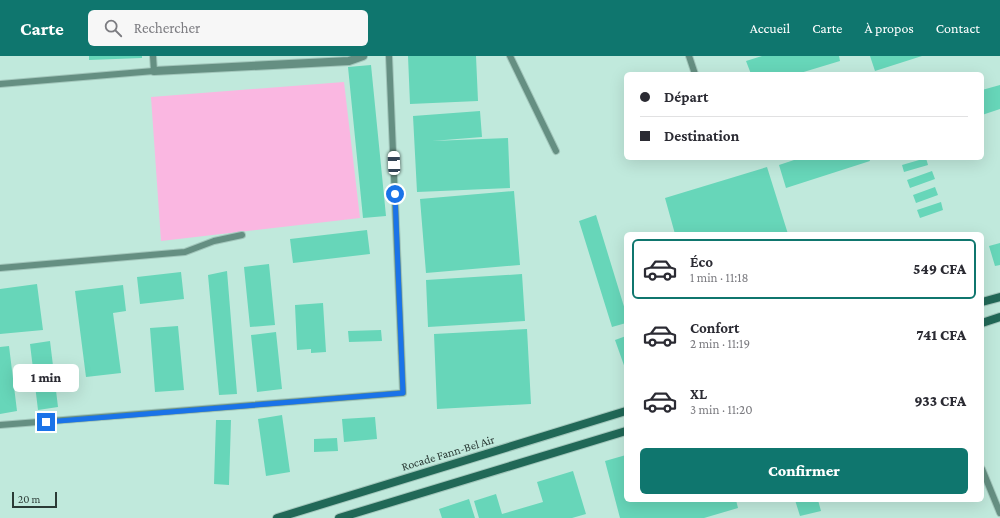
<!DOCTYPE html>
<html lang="fr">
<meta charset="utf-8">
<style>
:root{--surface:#fff;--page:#f7f7f7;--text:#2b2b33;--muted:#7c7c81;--line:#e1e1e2;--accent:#0f766e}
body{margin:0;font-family:"Crimson Pro",serif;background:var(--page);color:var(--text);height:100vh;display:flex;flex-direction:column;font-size:15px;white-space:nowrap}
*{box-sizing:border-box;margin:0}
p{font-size:13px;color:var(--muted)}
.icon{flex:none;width:22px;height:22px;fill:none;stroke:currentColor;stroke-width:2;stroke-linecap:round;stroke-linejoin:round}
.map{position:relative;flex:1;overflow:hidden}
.side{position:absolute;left:624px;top:176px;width:360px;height:270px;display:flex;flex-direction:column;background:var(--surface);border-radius:6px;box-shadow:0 4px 16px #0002}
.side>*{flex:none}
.top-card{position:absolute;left:624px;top:16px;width:360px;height:88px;border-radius:6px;box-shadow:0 4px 16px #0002;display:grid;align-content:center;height:88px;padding:0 16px;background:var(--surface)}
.scale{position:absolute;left:12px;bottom:10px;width:45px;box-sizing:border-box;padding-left:4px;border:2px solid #2b3b36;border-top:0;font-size:11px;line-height:14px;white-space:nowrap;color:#2b3b36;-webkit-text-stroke:3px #c0e9dc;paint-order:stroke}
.end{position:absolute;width:18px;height:18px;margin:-9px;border:5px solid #1a73e8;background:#fff;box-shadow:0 0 0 2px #fff}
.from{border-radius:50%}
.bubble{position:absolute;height:28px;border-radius:6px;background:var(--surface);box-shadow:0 4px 16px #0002;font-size:13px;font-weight:800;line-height:28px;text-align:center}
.car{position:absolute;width:12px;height:24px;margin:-12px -6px;border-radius:5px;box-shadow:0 0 3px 1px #0007;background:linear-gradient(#fff 24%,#345 0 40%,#fff 0 76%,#345 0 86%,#fff 0)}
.top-card b{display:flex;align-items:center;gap:14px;height:38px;font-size:15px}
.top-card b+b{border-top:1px solid var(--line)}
.top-card i{width:10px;height:10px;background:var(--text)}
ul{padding:7px 0 0;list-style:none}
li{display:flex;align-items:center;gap:12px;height:60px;margin:0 8px 6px;padding:0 8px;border:2px solid transparent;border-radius:6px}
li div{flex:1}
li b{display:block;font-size:15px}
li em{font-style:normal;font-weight:800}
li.active{border-color:var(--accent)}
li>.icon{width:36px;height:36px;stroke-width:1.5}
.button{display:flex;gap:8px;margin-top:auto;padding:8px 16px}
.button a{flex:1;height:46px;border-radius:6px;background:var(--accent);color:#fff;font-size:16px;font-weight:800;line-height:46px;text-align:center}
header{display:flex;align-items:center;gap:24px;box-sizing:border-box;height:56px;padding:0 20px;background:var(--accent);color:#fff}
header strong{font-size:19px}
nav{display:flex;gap:22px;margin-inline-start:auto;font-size:14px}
.search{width:280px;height:36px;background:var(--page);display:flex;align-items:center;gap:10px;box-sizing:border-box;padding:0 14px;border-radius:6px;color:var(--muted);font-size:15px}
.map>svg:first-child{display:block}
</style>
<header>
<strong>Carte</strong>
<div class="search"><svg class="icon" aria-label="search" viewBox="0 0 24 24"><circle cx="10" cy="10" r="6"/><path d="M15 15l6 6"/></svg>Rechercher</div>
<nav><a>Accueil</a><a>Carte</a><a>À propos</a><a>Contact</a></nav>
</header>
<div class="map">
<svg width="1000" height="462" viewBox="0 0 1000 462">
<rect width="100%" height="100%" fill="#c0e9dc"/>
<path fill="#fab7e1" d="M344 26 360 162 161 185 151 41Z"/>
<path fill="#67d6b9" d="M89 0H142V2L89 4Z
M408 0H476L478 45 410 48Z
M762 0H839L840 5 797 18H751L746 5Z
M870 0H922L875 15Z
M371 9 386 160 363 162 348 11Z
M1000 29V53L982 59V34Z
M480 55 482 81 432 85 508 82 510 132 417 136 413 60Z
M800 102H869L870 105 786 132 779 109Z
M926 102 928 109 904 116 902 109Z
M767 111 788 178H675L665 142Z
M932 115 935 123 910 132 907 124Z
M935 131 938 139 916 147 913 139Z
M514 135 520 209 426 217 420 143Z
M941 146 943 154 920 162 917 154Z
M596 159 626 257V267L612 271 579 165Z
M367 174 370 198 293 207 290 183Z
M1000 187V209L995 210 989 190Z
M269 208 275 269 250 271 244 211Z
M227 215 237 338 219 339 208 219Z
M181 216 184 243 140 248 137 221Z
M522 218 525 265 428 271 426 224Z
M37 228 43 274 0 278V233Z
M123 229 126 255 113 257 121 317 86 321 75 235Z
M323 247 326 296 311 297V293L297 294 295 249Z
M178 270 184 334 155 336 150 272Z
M527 273 531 348 437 353 434 278Z
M381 274 382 285 349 286 348 275Z
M276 276 282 333 257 336 251 279Z
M626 280V315L615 284Z
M50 285 58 351 38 354 30 288Z
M9 290 17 355 0 358V291Z
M282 359 290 416 266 420 258 363Z
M375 361 377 383 344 386 342 363Z
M216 364H231L229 429 214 428Z
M337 382 338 395 314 396V383Z
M626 399V444H736L738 452 704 462H620L605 405Z
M573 415 586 458 572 462H479L474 445 496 438 502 458 543 446 537 426Z
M469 443 475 462H442L439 453Z
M795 444H818L821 455 800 460Z"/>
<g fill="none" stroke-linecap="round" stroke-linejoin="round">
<defs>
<path id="lane" d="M510 0 556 95
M689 0 695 18
M0 28 154 15 153 0
M0 212 185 196 214 185 242 179
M0 369 403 337 389 0
M982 413 1000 457"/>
<path id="street" d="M154 15 349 5 363 0"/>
<path id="secondary" d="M982 246 1000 241
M982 267 1000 261
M277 462 626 355
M339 462 626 375"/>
</defs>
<use href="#lane" stroke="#a2c6bb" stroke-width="8"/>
<use href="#street" stroke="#a2c6bb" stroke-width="10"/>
<use href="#secondary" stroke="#a2c6bb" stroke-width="10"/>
<use href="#lane" stroke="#658f82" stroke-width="6"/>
<use href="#street" stroke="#658f82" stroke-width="8"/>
<use href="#secondary" stroke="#216857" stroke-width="8"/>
</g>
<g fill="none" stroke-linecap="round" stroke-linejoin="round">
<path stroke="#1a73e8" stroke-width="5" d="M46 366 403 337 395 138"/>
</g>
<g text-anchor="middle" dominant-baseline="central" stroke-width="3" stroke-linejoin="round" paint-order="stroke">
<g font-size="12" fill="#2b3b36" stroke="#c0e9dc">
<text transform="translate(448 397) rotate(-17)">Rocade Fann-Bel Air</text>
</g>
</g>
</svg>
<div class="scale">20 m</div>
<i class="end from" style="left:395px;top:138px"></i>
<i class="end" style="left:46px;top:366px"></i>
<div class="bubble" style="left:13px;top:308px;width:66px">1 min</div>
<i class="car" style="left:394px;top:107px;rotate:358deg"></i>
<div class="top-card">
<b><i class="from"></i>Départ</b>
<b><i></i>Destination</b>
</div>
<section class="side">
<ul>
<li class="active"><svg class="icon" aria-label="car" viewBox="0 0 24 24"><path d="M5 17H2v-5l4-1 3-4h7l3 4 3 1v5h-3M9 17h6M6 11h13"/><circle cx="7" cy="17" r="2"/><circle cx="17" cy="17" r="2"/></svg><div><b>Éco</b><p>1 min · 11:18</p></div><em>549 CFA</em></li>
<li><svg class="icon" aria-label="car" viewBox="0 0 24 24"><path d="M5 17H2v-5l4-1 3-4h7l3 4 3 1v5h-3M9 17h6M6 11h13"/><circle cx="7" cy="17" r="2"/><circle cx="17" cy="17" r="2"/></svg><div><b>Confort</b><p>2 min · 11:19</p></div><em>741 CFA</em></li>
<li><svg class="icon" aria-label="car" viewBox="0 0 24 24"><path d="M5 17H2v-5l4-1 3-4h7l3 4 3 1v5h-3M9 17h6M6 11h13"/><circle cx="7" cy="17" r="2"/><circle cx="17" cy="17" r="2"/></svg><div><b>XL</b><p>3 min · 11:20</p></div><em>933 CFA</em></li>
</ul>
<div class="button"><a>Confirmer</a></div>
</section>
</div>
